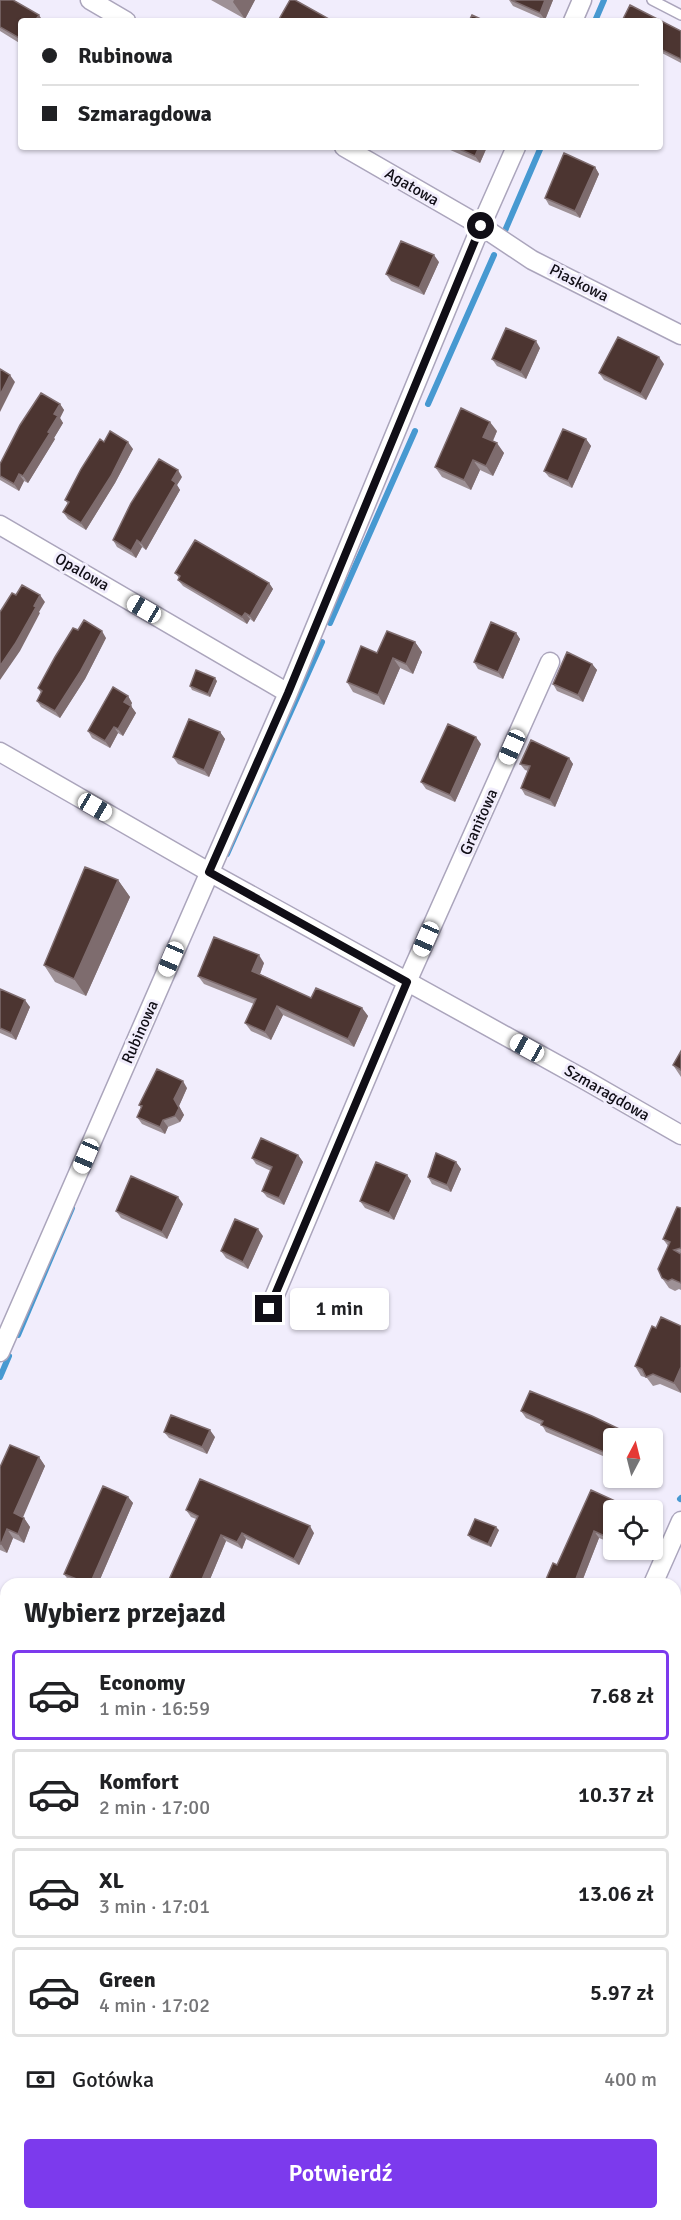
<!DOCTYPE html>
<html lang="pl">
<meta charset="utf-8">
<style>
:root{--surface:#fff;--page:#f6f6f6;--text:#202124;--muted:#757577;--line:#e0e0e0;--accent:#7c3aed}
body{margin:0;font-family:Signika,sans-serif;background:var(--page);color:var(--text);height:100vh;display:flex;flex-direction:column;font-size:22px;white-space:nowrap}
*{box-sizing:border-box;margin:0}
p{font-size:20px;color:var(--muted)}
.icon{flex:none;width:33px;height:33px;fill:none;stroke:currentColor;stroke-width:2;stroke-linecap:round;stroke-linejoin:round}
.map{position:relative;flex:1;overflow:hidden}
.details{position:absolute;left:0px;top:1578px;width:681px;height:642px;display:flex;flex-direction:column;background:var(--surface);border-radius:18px 18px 0 0;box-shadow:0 2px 4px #0004}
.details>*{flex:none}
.banner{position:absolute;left:18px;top:18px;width:645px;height:132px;border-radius:6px;box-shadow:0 2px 4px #0004;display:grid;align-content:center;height:132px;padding:0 24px;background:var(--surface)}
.needle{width:39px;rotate:7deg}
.tools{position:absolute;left:603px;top:1428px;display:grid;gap:12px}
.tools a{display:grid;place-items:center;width:60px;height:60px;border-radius:6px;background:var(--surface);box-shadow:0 2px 4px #0004;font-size:30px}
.end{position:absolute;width:27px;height:27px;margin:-14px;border:8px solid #100e16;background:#fff;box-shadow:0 0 0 3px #fff}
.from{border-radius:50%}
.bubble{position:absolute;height:42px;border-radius:6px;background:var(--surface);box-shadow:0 2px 4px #0004;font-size:20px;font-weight:600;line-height:42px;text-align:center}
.car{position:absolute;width:18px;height:36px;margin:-18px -9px;border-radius:8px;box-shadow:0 0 4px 2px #0007;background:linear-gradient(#fff 24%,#345 0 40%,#fff 0 76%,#345 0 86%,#fff 0)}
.banner b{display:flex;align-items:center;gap:21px;height:57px;font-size:22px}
.banner b+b{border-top:2px solid var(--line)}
.banner i{width:15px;height:15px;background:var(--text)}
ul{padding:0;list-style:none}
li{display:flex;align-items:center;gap:18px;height:90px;margin:0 12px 9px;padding:0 12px;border:3px solid var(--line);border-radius:6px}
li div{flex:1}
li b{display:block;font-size:22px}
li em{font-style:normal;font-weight:600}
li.active{border-color:var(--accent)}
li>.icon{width:54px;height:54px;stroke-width:1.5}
h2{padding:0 24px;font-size:27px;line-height:72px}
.pay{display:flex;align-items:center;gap:15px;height:66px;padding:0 24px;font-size:22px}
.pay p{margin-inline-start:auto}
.cta{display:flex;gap:12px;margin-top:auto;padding:12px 24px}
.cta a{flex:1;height:69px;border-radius:6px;background:var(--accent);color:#fff;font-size:24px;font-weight:600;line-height:69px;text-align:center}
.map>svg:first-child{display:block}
</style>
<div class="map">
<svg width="681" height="2220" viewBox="0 0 681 2220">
<rect width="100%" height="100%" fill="#f1edfc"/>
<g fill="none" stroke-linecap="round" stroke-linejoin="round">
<path stroke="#4799d1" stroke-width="6" d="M595 21 604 0
M504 233 541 147
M428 404 494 255
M330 623 415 431
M227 854 322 642
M18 1335 72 1208
M0 1377 9 1356
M680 1499 681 1498"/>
<defs>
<path id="lane" d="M652 0 681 15"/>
<path id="street" d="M90 0 126 21
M573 21 582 0
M344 147 481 226 532 260 681 335
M0 525 288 693
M0 752 209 872 587 1081 681 1135
M269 1309 407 982 550 662
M0 1352 288 693 481 226 516 147
M653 1584 681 1521
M0 1616 6 1619
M675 1958 681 1961
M20 2220 23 2214
M370 2220 375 2214"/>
</defs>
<use href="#lane" stroke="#aba5bc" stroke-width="12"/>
<use href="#street" stroke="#aba5bc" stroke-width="21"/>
<use href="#lane" stroke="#fff" stroke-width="9"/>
<use href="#street" stroke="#fff" stroke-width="18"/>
</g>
<path fill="#9e9196" d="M0 0 21 21V44L0 31Z
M211 0H255L245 19Z
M509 0H553L545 20 513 6Z
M660 21 681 31V63L660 52Z
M447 147H487L480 163 448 149Z
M595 167 599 174 580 218 549 205 545 198Z
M439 262 424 295 391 281 386 274Z
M540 348 526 379 497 366 492 359Z
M664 364 646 400 604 380 599 373Z
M60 404 64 410 60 418 63 423 54 438 55 439 28 483 24 481 19 491 0 480V464Z
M497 431 493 441 504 453 493 476 480 470 471 490 442 477 435 467Z
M586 439 591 446 572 488 549 477 544 471Z
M104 442 133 449 115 483 86 530 68 519 63 512 68 504 65 500Z
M182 477 177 485 180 490 146 550 142 547 136 558 117 547 113 540Z
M175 573 269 583 273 589 254 622 250 619 247 624 183 586 178 580 179 578Z
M78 630 106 638 85 679 60 718 41 707 37 701 41 693 38 688Z
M516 633 520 639 503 679 478 669 474 662Z
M415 642 422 652 413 674 400 668 384 705 353 692 347 682Z
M592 664 597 670 583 702 557 691 553 684Z
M217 681 210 697 192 690 190 686Z
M128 696 132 703 131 706 136 713 123 736 118 733 110 748 92 738 88 731Z
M220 732 225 739 209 777 178 764 173 757Z
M481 744 455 802 426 789 421 782Z
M569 758 573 764 555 807 525 795 521 788 528 771 525 770 520 764Z
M118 880 130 897 86 996 55 982 44 965Z
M264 963 260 974 311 998 362 1008 368 1016 354 1047 283 1015 271 1040 251 1031 245 1023 254 1004 204 984 198 976Z
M0 989 30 1007 16 1040 0 1033Z
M681 1051V1077L673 1065Z
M187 1088 179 1106 184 1115 180 1122 168 1127 165 1134 142 1124 137 1117 141 1108 139 1105Z
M298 1155 303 1162 284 1205 267 1197 262 1191 271 1171 256 1164 252 1158Z
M456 1162 461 1169 451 1192 432 1184 428 1177Z
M407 1175 411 1181 394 1220 365 1208 360 1201Z
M183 1204 167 1239 121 1218 116 1211Z
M681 1208V1290L679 1289 675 1291 669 1288 662 1278 668 1246 663 1239Z
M263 1236 248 1269 226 1258 221 1251Z
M681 1326V1393L660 1384 653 1386 647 1378 641 1376 635 1366 656 1328Z
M521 1411 614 1438V1456L612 1455 610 1459 546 1432 542 1425 526 1418Z
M164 1432 215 1437 207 1454 169 1438Z
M39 1457 45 1466 22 1517 24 1518 30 1527 24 1543 13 1538 7 1553 0 1550V1467Z
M591 1490 624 1505 628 1510H614V1544L599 1538 581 1584H544L553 1563 557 1565Z
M128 1497 133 1503 98 1584H76L69 1581 64 1574Z
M186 1510 314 1533 299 1565 246 1539 242 1549 226 1541 208 1584H167L196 1519 191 1517Z
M499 1530 491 1547 471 1539 468 1535Z
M681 1623V1683L675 1680V1628Z
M0 1664 6 1667V1727L2 1721 0 1720Z
M675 1873 681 1876V1908L675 1905Z"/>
<path fill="#7e6c6e" d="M234 0H255L245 19 233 2Z
M545 0H553L545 20 540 13Z
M39 15 43 21H35Z
M479 147H487L480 163 475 156Z
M595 167 599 174 580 218 575 211Z
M434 255 439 262 424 295 419 288Z
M536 341 540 348 526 379 521 372Z
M659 357 664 364 646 400 641 394Z
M10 375 15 382 0 412V395Z
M60 404 64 410 60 418 63 423 54 438 55 439 28 483 23 476 48 432 54 414Z
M490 422 497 431 490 447 483 437Z
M586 439 591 446 572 488 568 481Z
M128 442 133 449 115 483 86 530 81 523Z
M497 443 504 453 493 476 486 466Z
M473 460 480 470 471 490 464 480Z
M178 470 182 477 177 485 180 490 146 550 141 543 172 480Z
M19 474 24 481 19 491 14 484Z
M137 540 142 547 136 558 131 551Z
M269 583 273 589 254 622 250 616Z
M40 595 45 602 39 612 40 613 20 651 0 680V666Z
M245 613 250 619 247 624 242 617Z
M102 631 106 638 85 679 60 718 55 711Z
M516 633 520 639 503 679 498 672Z
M415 642 422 652 413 674 406 664Z
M393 658 400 668 384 705 378 695Z
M592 664 597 670 583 702 578 695Z
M215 678 217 681 210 697 208 694Z
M128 696 132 703 129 709 124 702Z
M131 706 136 713 123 736 118 729Z
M114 727 118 733 110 748 105 741Z
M220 732 225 739 209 777 204 770Z
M476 737 481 744 455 802 450 795Z
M569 758 573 764 555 807 550 800Z
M118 880 130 897 86 996 74 979Z
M259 955 264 963 258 979 252 971Z
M25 1000 30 1007 16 1040 11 1033Z
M277 1006 283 1015 271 1040 265 1032Z
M362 1008 368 1016 354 1047 348 1039Z
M183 1081 187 1088 179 1106 184 1115 180 1122 175 1116 174 1099Z
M163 1120 168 1127 165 1134 160 1127Z
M298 1155 303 1162 284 1205 279 1198Z
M456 1162 461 1169 451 1192 447 1185Z
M407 1175 411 1181 394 1220 389 1213Z
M178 1197 183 1204 167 1239 162 1232Z
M258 1229 263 1236 248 1269 243 1262Z
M681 1367V1393L674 1383Z
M210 1430 215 1437 207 1454 202 1447Z
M607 1448 612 1455 610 1459 606 1453Z
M39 1457 45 1466 21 1522 14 1513Z
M128 1497 133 1503 98 1584H90Z
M624 1505 628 1510H621Z
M24 1518 30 1527 24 1543 18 1534Z
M310 1526 314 1533 299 1565 294 1559Z
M496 1527 499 1530 491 1547 488 1544Z
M614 1528V1544L609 1538Z
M7 1529 13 1538 7 1553 1 1544Z
M594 1531 599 1538 581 1584H574Z
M242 1533 246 1539 242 1549 237 1542Z
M221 1535 226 1541 208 1584H200Z
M6 1854V1871L4 1876 0 1871V1868Z"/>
<path fill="#4c3531" stroke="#7e6c6e" stroke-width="1.5" d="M0 0H13L39 15 35 21H21V39L0 27Z
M290 0H295L329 19 328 21H278Z
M511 0H545L540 13Z
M630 5 681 31V59L660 49V21H622Z
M472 15 485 21H469Z
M455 147H479L475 156Z
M564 153 595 167 575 211 545 198Z
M401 241 434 255 419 288 386 274Z
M506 328 536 341 521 372 492 359Z
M618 337 659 357 641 394 599 373Z
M0 369 10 375 0 395Z
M41 393 60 404 54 414 58 416 48 432 50 433 23 476 19 474 14 484 0 476V464L20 425Z
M461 408 490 422 483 437 497 443 486 466 473 460 464 480 435 467Z
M563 429 586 439 568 481 544 471Z
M110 431 128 442 111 476 81 523 63 512 69 502 65 500 81 469 100 439 104 442Z
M159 459 178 470 172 480 176 483 141 543 137 540 131 551 113 540 131 503Z
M195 540 269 583 250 616 245 613 242 617 178 580 180 576 175 573Z
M22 585 40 595 34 606 36 607 15 644 0 666V612L12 593 16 595Z
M84 620 102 631 80 672 55 711 37 701 42 691 38 688 55 657 73 628 78 630Z
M491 622 516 633 498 672 474 662Z
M387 631 415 642 406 664 393 658 378 695 347 682 361 646 377 653Z
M567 652 592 664 578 695 553 684Z
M196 670 215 678 208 694 190 686Z
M113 687 128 696 124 702 131 706 118 729 114 727 105 741 88 731Z
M189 719 220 732 204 770 173 757Z
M448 724 476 737 450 795 421 782Z
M531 740 569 758 550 800 521 788 530 766 520 764Z
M85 867 118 880 74 979 44 965Z
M214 937 259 955 252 971 311 998 316 988 362 1008 348 1039 277 1006 265 1032 245 1023 256 999 198 976Z
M0 989 25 1000 11 1033 0 1028Z
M681 1051V1070L673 1065Z
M157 1069 183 1081 174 1099 179 1108 175 1116 163 1120 160 1127 137 1117 142 1106 139 1105Z
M261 1138 298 1155 279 1198 262 1191 272 1167 252 1158Z
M436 1153 456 1162 447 1185 428 1177Z
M376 1162 407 1175 389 1213 360 1201Z
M131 1176 178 1197 162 1232 116 1211Z
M677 1207 681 1208V1248L674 1250 681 1254V1283L672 1279 668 1281 662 1278 658 1269 670 1242 663 1239Z
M235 1219 258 1229 243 1262 221 1251Z
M661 1317 681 1326V1367L674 1383 653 1374 646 1377 642 1369 635 1366 652 1326 656 1328Z
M530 1391 592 1416 638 1438H614V1451L607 1448 606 1453 541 1425 543 1421 521 1411Z
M171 1415 210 1430 202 1447 164 1432Z
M10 1445 39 1457 14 1513 24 1518 18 1534 7 1529 1 1544H0V1467Z
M200 1479 310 1526 294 1559 242 1533 237 1542 221 1535 200 1584H167L198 1516 186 1510Z
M103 1486 128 1497 90 1584H89L64 1574Z
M591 1490 624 1505 621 1510H614V1528L609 1538 594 1531 574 1584H544L553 1563 557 1565Z
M475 1519 496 1527 488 1544 468 1535Z
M678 1621 681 1623V1678L675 1675V1628Z
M0 1664 6 1667V1723L1 1720 3 1717 0 1716Z
M0 1814 6 1816V1854L0 1868Z
M675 1873 681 1876V1903L675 1900Z
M6 1964V1974L2 1973Z
M675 2078 677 2082 681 2080V2182L675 2170Z
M245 2214H277L279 2218 274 2220H249Z
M425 2214H468L471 2220H428Z"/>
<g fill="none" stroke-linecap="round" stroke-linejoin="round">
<path stroke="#100e16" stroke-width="8" d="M269 1309 407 982 209 872 288 693 481 226"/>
</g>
<g text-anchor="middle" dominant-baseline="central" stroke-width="6" stroke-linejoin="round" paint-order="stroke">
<g font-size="16" fill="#100e16" stroke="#f1edfc">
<text transform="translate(412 187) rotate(30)">Agatowa</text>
<text transform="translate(579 283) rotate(27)">Piaskowa</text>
<text transform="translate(82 572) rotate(30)">Opalowa</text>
<text transform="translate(479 822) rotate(-66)">Granitowa</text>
<text transform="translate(140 1032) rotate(-66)">Rubinowa</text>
<text transform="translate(607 1093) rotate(30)">Szmaragdowa</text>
</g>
</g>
</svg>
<div class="tools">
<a><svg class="needle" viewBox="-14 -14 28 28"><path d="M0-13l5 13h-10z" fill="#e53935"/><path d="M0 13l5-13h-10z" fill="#757577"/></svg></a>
<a><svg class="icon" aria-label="locate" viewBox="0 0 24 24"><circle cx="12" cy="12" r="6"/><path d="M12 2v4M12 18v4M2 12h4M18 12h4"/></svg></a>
</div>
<i class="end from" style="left:481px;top:226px"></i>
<i class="end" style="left:269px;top:1309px"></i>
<div class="bubble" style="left:290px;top:1288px;width:99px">1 min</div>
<i class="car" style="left:144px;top:609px;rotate:300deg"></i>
<i class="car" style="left:512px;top:747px;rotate:204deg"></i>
<i class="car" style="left:95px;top:807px;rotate:120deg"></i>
<i class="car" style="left:426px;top:939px;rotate:204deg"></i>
<i class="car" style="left:171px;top:959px;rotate:203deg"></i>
<i class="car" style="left:527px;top:1048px;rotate:299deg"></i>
<i class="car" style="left:86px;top:1156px;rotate:203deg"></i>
<div class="banner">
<b><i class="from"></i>Rubinowa</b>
<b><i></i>Szmaragdowa</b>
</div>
<section class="details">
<h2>Wybierz przejazd</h2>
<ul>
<li class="active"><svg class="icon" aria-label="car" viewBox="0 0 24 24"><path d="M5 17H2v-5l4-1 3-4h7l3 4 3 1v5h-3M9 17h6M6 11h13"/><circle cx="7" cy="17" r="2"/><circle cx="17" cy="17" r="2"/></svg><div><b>Economy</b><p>1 min · 16:59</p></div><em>7.68 zł</em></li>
<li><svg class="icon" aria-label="car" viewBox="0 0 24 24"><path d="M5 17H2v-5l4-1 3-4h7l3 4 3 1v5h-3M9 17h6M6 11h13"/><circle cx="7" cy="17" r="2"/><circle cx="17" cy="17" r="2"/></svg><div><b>Komfort</b><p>2 min · 17:00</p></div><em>10.37 zł</em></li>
<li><svg class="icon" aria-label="car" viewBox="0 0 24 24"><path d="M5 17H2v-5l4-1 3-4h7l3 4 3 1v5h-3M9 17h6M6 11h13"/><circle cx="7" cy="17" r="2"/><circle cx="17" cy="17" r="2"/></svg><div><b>XL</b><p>3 min · 17:01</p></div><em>13.06 zł</em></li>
<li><svg class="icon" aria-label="car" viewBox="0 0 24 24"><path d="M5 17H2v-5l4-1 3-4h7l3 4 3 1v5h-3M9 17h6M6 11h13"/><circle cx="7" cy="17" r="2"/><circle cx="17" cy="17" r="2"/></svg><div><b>Green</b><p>4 min · 17:02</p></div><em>5.97 zł</em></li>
</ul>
<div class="pay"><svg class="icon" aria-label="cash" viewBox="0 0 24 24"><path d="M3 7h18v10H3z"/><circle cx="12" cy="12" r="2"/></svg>Gotówka<p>400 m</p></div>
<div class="cta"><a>Potwierdź</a></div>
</section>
</div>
